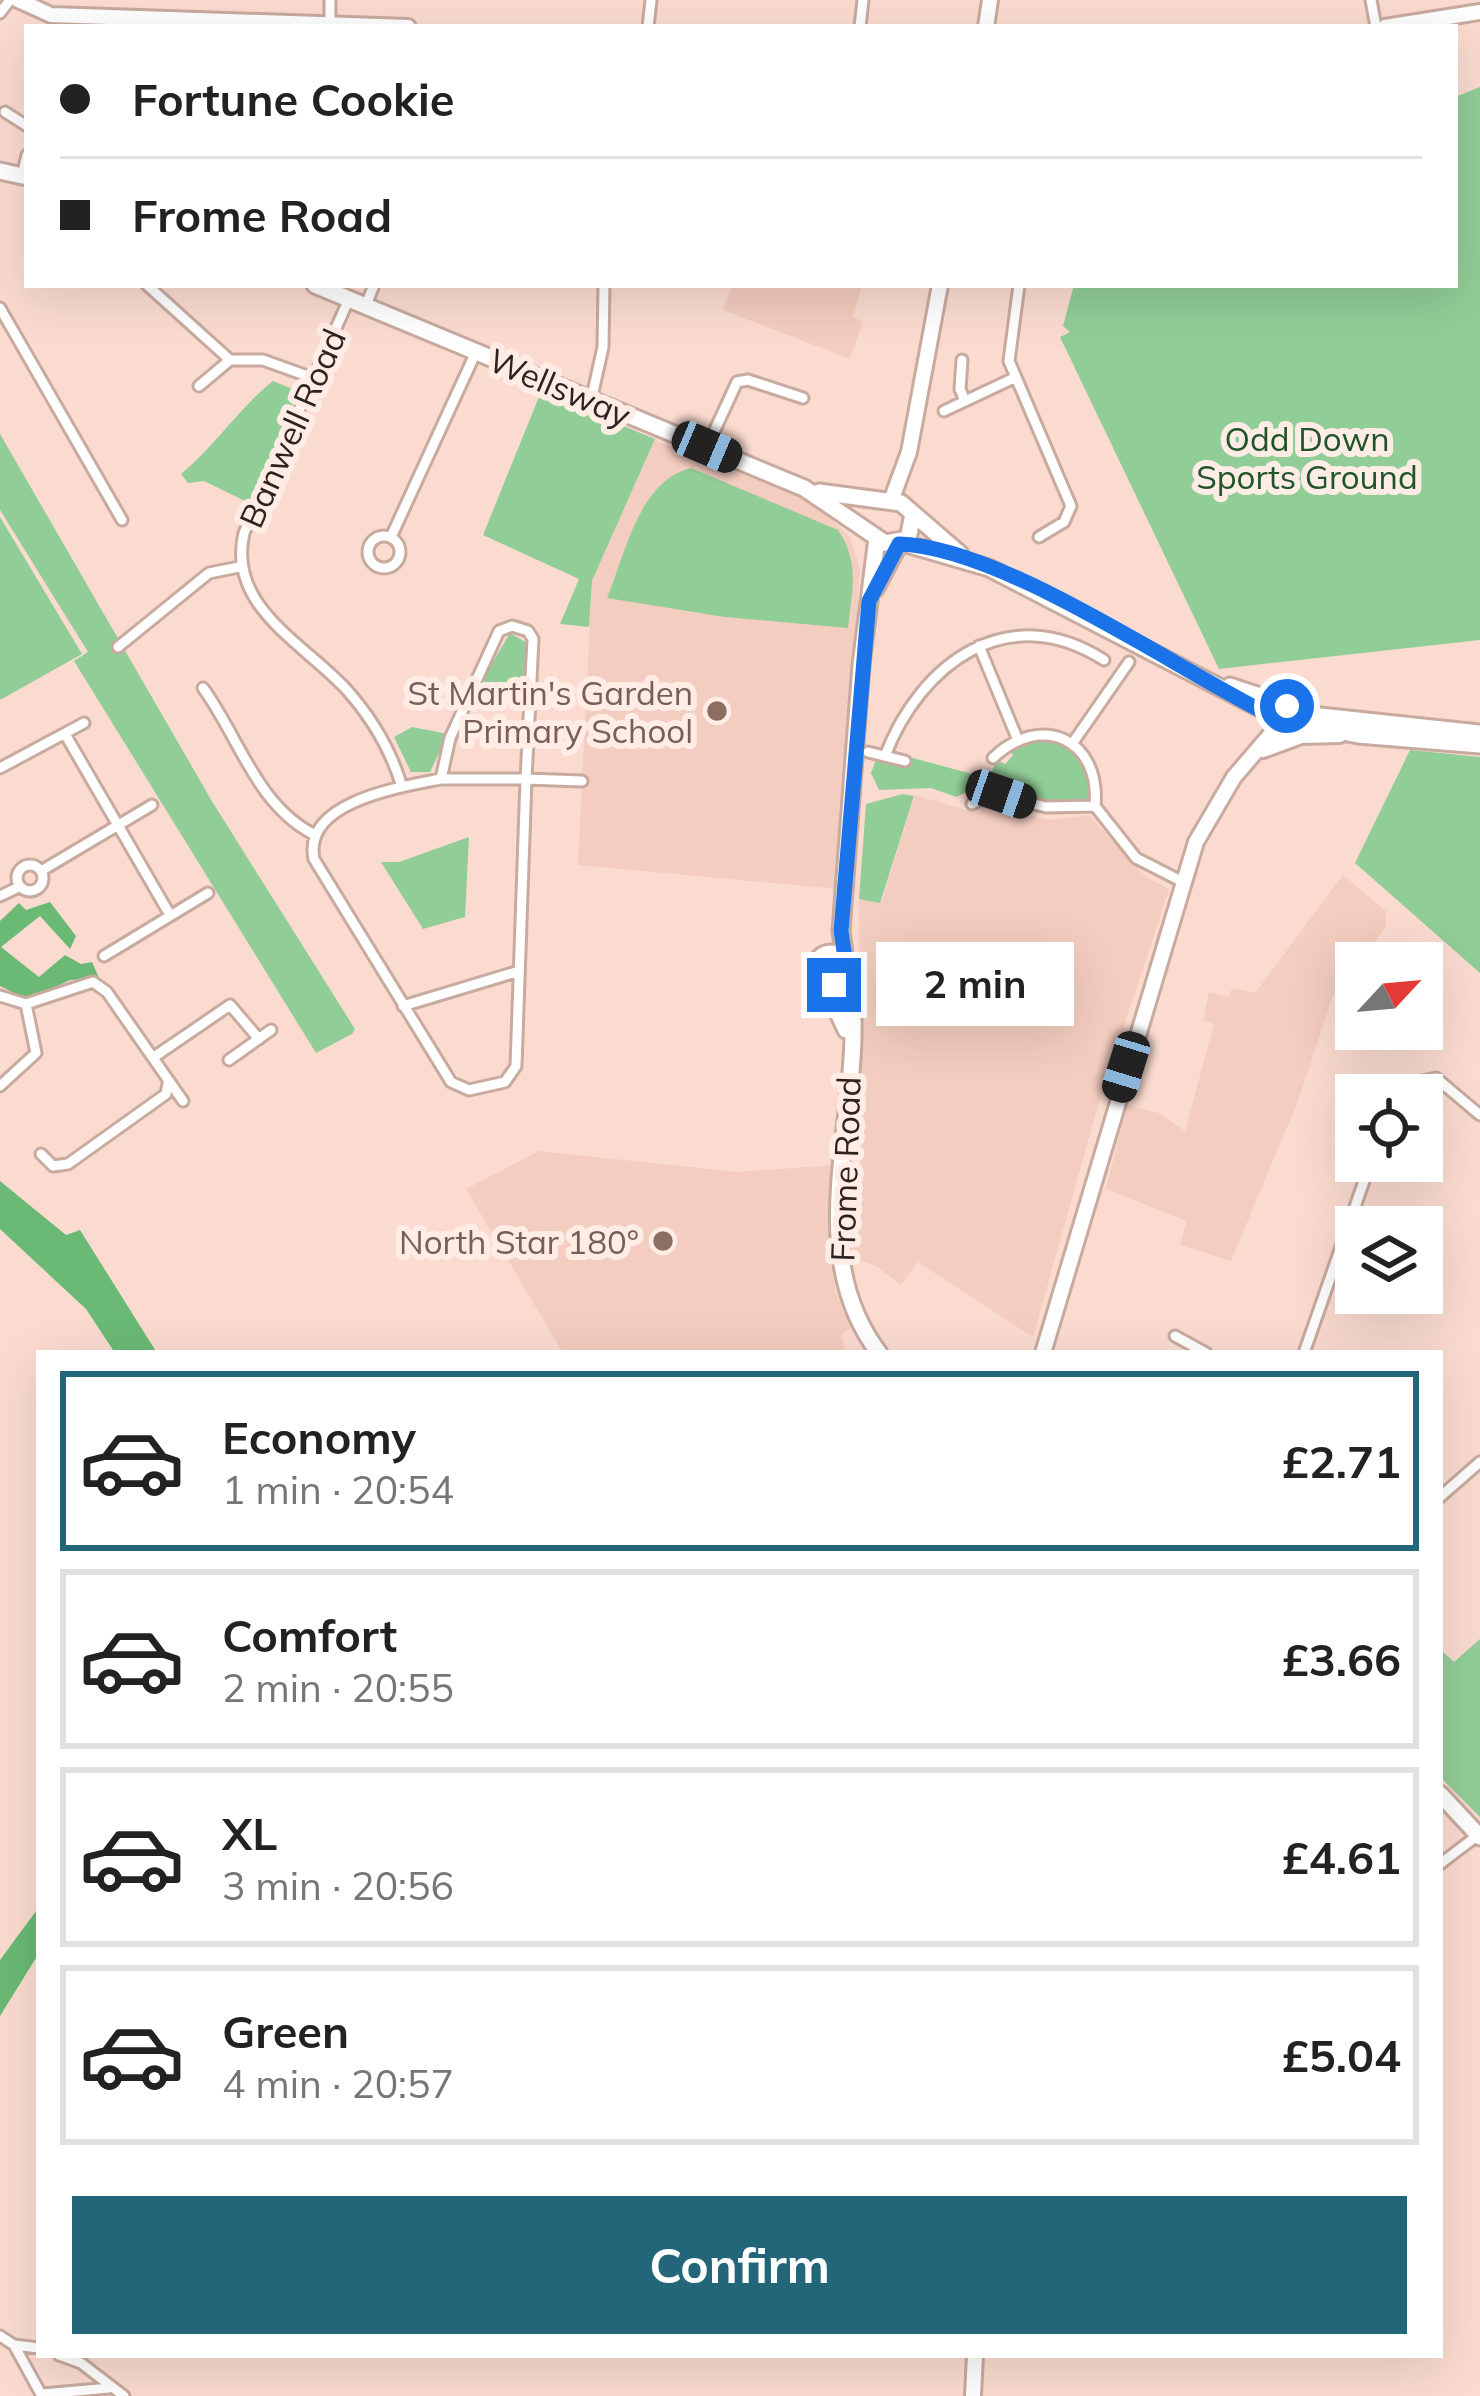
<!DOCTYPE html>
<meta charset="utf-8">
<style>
:root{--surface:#fff;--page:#f2f2f2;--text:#222;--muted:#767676;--line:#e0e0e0;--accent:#236679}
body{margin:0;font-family:Mulish,sans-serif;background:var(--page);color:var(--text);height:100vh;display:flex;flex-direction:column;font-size:45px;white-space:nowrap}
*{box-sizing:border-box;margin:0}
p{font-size:39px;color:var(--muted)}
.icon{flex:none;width:66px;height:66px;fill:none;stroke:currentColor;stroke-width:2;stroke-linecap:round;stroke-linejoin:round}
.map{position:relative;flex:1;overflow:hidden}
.panel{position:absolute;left:36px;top:1350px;width:1407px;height:1008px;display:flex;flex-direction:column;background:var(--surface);border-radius:0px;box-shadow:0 12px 48px #0002}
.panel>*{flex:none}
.banner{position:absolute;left:24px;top:24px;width:1434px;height:264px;border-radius:0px;box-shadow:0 12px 48px #0002;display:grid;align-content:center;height:264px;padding:0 36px;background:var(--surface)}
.needle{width:78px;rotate:64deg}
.buttons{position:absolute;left:1335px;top:942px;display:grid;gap:24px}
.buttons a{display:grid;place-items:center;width:108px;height:108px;border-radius:0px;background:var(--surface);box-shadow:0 12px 48px #0002;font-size:60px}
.end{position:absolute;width:54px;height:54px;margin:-27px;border:15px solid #1a73e8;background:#fff;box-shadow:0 0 0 6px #fff}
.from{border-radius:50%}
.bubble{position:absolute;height:84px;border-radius:0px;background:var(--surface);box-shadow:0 12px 48px #0002;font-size:39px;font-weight:700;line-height:84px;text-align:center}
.car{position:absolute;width:36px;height:72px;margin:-36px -18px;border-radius:15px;box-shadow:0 0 9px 3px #0007;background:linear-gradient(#222 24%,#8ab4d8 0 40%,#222 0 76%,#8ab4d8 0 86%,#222 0)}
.banner b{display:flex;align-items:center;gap:42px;height:114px;font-size:45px}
.banner b+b{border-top:3px solid var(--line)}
.banner i{width:30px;height:30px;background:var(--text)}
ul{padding:21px 0 0;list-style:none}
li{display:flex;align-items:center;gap:36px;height:180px;margin:0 24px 18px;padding:0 12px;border:6px solid var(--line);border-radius:0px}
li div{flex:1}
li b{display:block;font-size:45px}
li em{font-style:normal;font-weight:700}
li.on{border-color:var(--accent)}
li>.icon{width:108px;height:108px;stroke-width:1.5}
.button{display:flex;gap:24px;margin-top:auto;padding:24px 36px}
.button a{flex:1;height:138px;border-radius:0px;background:var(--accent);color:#fff;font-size:48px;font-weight:700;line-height:138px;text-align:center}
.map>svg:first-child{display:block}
</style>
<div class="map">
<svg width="1480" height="2396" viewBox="0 0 1480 2396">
<rect width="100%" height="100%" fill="#fbdbd0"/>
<path fill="#f3cdbf" d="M732 285H862L853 317 863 322 850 359 723 310Z
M655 440 810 500 850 537 860 570 837 889 578 865 592 582Z
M915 795 973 812 977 803 1048 820 1089 815 1146 877 1169 889 1097 1109 1033 1337 918 1262 901 1285 876 1266 852 1257 861 1145 859 899 881 903Z
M1343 875 1386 911V927L1333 996 1298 1101 1231 1261 1180 1245 1187 1221 1106 1189 1127 1105 1159 1113 1185 1131 1214 1024 1203 1020 1209 992 1229 997 1232 988 1255 993Z
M539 1151 737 1172 836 1165 830 1256 836 1293 851 1328 841 1334 846 1353H563L466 1189Z"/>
<path fill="#91cd96" d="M1480 87V640L1219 669 1060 337 1070 332 1063 326 1074 285H1455V97Z
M273 381 298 391 251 504 204 481 188 483 181 474C216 445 238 409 273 381Z
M541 392 655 439 592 581 589 627 560 624 579 579 483 535Z
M0 434 213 803 355 1029 352 1034 316 1053 74 661 88 652 0 510Z
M691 468 838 530C860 562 852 591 848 628L725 617 607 598C626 552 639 481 691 468Z
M0 517 82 654 0 700Z
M510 633 529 644 526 697 477 689Z
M412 727 448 734 430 772H411L394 737Z
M1031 739C1065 740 1098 760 1090 799L1052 804 985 785 997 760 1005 764 1013 755 1008 749Z
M1410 750 1480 757V973L1355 863Z
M909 757 976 775 969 791 956 797 931 788 879 790 871 773 876 760 905 768Z
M903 794 914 796 880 903 859 899 866 804Z
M469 837 465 917 423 929 381 862H399Z
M1480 1639V1817L1440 1777V1649L1454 1662Z"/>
<path fill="#6ab974" d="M50 902 76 936 70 949 40 916 1 947 39 977 65 955 81 964 92 962 99 978 70 980 29 1000 0 986V921L19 903 26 910Z
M0 1181 66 1235 80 1230 157 1353H115L86 1309 0 1229Z
M39 1907V1953L0 2016V1960Z"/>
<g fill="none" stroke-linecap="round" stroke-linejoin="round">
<defs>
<path id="street" d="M1371 0 1376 27
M0 13 10 0
M330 23V0
M648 27 651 0
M860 27 863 0
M5 112 27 126
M22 176 27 155
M147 285 230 360H263L313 378
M1019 285 1009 361 1071 506 1064 522 1039 537
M349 299 244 533C227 606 302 642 346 689 372 718 391 750 402 787
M366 305 374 285
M0 308 122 520
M962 360 960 389 965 401
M199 386 230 360
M591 401 603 347 604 285
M944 411 1014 378
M707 447 737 382 748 380 803 398
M368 552a16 16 0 1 1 32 0a16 16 0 1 1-32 0Z
M391 537 476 352
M979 646 1017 738
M118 647 209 573 239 567
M203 688C239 737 256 804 313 834
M471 692 531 702
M65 734 170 915
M1072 744 1129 662
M868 752 905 761
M885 756C920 664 1008 598 1104 660
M993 758C1041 712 1101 739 1095 806
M0 768 84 723
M441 779H526L516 1066 505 1082 469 1090 451 1082 314 859C302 802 400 787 441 779Z
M441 779 450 738 499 631 512 626 528 631 533 639 526 779 582 781
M972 804 993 793 1046 807 1095 806 1136 858 1181 881
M17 878a13 13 0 1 1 26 0a13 13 0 1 1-26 0Z
M41 871 152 805
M0 896 19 887
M104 956 208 893
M0 996 26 1004 93 982 107 992 183 1101
M403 1006 516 972
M154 1057 230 1005 259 1039
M229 1060 271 1030
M0 1086 36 1053 26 1004
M1396 1095 1403 1085 1436 1078 1480 1115
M41 1154 53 1166 68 1164 166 1094 168 1083
M1175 1336 1206 1353
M1304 1353 1371 1161
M1440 1497 1480 1462
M1440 1864 1478 1835
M0 2336 14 2345 39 2348
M14 2345 42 2396
M59 2355 81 2363 124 2396
M43 2394 109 2388"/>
<path id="secondary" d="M18 0 51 15 408 27
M986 27 990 0
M1385 27 1480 12
M891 501 909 452 940 285
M1263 750 1301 736 1340 735
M1043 1353 1196 842 1234 777 1283 720
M973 2396 975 2355"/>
<path id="primary" d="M0 171 27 177
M315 285 804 488 885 543 908 539 913 514
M819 492 901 503 960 554
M903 543 989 568 1283 720 1358 735 1480 745
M875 589 899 544
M1230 686 1320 716 1480 733
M815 969a16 16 0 1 1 32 0a16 16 0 1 1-32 0Z
M845 961 841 931 861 665 877 538
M847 966C875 1092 793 1240 879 1353
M825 985 846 1030
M1440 1794 1480 1837"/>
</defs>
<use href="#street" stroke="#c8aa9f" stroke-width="15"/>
<use href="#secondary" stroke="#c8aa9f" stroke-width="20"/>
<use href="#primary" stroke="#c8aa9f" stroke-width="21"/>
<use href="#street" stroke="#fff" stroke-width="9"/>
<use href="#secondary" stroke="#fff" stroke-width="14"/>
<use href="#primary" stroke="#fff" stroke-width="15"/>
</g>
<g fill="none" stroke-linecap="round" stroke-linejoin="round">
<path stroke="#1a73e8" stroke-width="15" d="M834 985 847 971 841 931 869 601 899 544C1001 547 1170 665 1264 712L1282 720 1287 706"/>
</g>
<g fill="#8d6e63" stroke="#ffece5" stroke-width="4.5">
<circle cx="717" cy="711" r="12"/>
<circle cx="663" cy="1241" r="12"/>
</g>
<g text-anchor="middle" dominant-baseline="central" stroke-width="12" stroke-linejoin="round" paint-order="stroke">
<g font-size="33" fill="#2d221e" stroke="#ffece5">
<text transform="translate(560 387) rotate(23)">Wellsway</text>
<text transform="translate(292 428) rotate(-66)">Banwell Road</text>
<text transform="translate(845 1169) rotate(-88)">Frome Road</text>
</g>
<g font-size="33" fill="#1f5528" stroke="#ffece5">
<text x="1307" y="438">Odd Down<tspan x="1307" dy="38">Sports Ground</tspan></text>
</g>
<g font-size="33" fill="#785e54" stroke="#ffece5" text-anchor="end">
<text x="693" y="692">St Martin's Garden<tspan x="693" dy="38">Primary School</tspan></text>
<text x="639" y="1241">North Star 180°</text>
</g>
</g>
</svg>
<div class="buttons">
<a><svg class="needle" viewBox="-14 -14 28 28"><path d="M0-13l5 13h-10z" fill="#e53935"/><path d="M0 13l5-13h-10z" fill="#767676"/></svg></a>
<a><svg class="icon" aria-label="locate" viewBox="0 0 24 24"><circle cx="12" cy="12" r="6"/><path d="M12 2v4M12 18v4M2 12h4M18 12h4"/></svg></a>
<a><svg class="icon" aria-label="layers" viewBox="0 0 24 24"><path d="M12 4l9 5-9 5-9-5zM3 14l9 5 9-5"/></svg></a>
</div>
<i class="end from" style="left:1287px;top:706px"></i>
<i class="end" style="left:834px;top:985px"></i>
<div class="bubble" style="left:876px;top:942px;width:198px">2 min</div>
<i class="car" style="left:707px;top:447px;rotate:113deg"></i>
<i class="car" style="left:1001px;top:794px;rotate:109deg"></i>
<i class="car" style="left:1126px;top:1067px;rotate:197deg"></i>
<div class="banner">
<b><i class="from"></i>Fortune Cookie</b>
<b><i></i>Frome Road</b>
</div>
<section class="panel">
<ul>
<li class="on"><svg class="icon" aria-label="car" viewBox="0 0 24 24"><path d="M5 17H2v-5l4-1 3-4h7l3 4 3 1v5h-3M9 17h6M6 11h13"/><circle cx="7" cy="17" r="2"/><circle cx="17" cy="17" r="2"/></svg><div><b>Economy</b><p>1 min · 20:54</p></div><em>£2.71</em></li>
<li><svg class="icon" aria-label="car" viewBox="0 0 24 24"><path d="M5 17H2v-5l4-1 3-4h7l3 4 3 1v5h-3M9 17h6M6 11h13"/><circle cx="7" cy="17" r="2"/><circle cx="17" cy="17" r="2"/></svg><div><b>Comfort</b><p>2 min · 20:55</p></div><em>£3.66</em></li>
<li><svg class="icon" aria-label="car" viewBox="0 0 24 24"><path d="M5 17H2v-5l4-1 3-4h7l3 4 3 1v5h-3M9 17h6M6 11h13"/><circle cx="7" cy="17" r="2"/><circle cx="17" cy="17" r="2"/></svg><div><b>XL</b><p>3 min · 20:56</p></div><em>£4.61</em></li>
<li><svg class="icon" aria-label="car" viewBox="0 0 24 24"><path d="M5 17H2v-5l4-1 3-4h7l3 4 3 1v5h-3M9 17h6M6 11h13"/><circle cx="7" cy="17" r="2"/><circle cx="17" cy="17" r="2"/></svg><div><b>Green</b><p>4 min · 20:57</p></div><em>£5.04</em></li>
</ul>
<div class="button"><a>Confirm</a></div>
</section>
</div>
